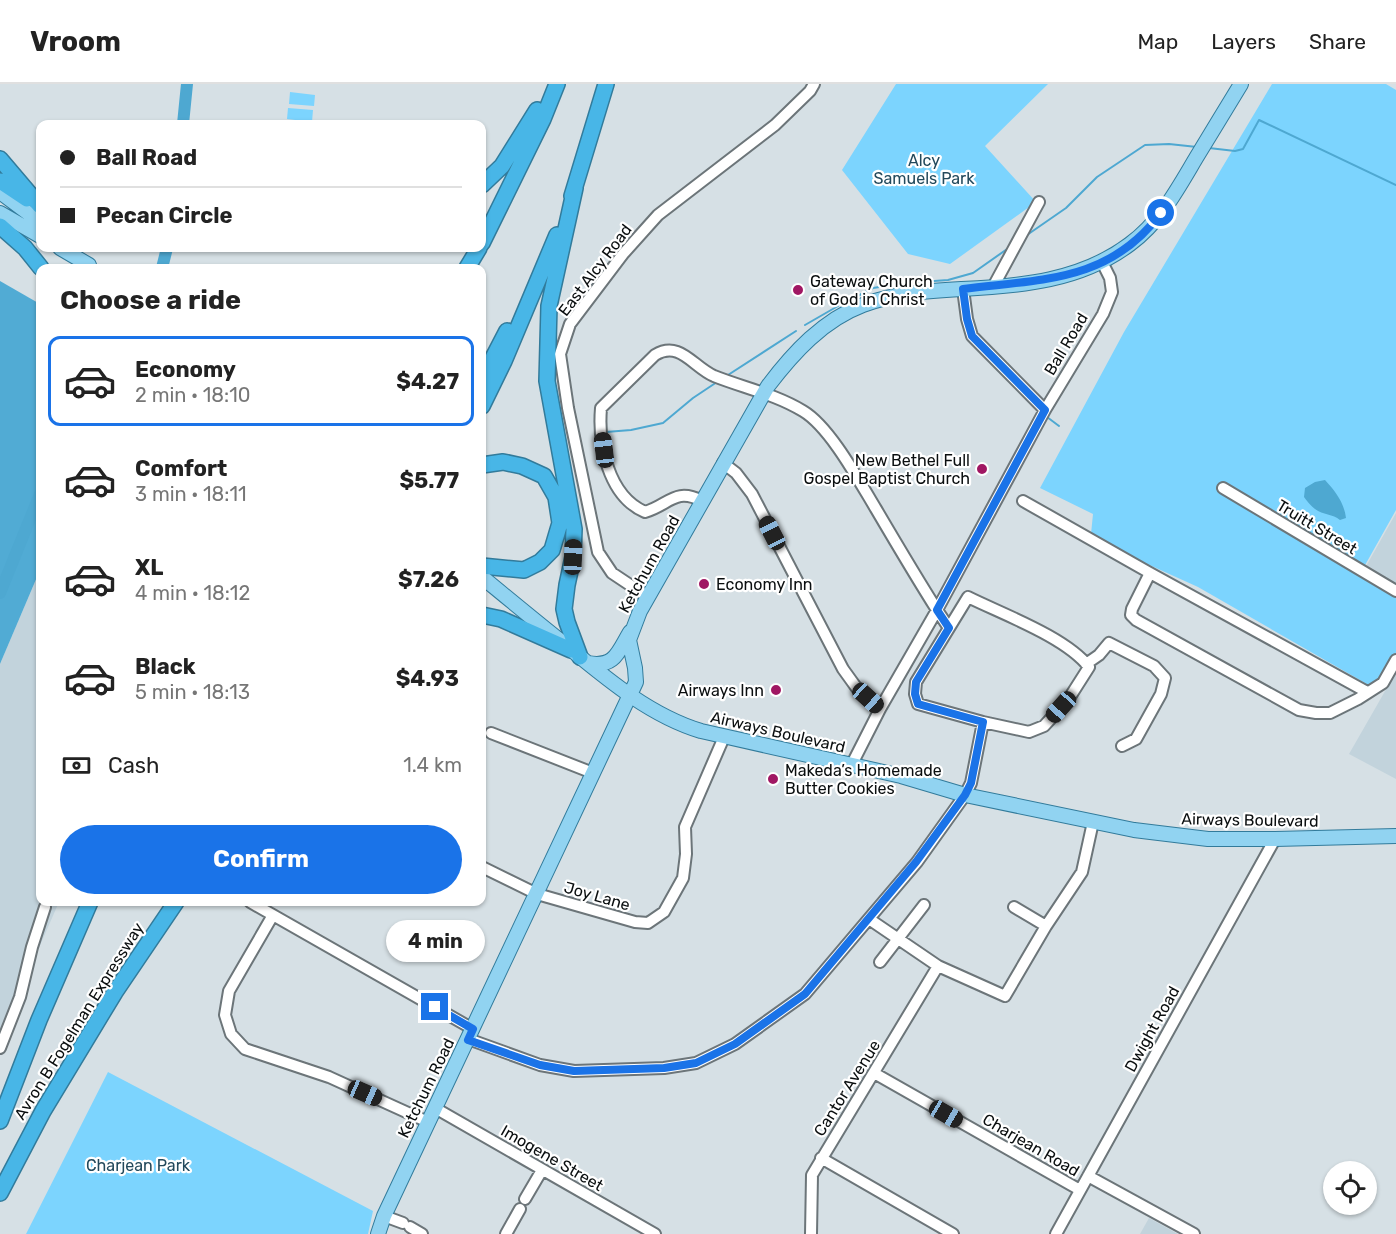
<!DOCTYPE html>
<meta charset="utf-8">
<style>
:root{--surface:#fff;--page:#f6f6f6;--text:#222;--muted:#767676;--line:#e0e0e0;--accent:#1a73e8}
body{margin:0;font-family:Rubik,sans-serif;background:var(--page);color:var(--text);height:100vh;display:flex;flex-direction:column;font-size:22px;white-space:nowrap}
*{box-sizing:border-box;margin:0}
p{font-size:20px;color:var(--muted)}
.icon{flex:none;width:33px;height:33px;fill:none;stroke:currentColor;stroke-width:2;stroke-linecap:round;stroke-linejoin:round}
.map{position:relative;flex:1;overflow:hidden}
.drawer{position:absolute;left:36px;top:180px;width:450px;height:642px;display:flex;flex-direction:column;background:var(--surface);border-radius:12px;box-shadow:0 2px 4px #0004}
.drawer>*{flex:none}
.banner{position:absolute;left:36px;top:36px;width:450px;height:132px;border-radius:12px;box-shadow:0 2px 4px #0004;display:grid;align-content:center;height:132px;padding:0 24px;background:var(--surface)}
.fabs{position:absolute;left:1323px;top:1077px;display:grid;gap:12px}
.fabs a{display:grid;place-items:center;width:54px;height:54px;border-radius:50%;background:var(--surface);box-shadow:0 2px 4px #0004;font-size:30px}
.end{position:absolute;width:27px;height:27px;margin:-14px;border:8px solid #1a73e8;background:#fff;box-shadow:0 0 0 3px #fff}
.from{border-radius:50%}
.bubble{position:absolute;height:42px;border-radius:21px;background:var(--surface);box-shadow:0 2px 4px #0004;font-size:20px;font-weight:700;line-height:42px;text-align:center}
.car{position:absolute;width:18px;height:36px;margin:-18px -9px;border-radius:8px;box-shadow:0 0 4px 2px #0007;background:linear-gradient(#222 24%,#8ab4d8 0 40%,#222 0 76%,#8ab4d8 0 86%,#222 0)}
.banner b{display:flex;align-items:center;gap:21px;height:57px;font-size:22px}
.banner b+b{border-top:2px solid var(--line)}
.banner i{width:15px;height:15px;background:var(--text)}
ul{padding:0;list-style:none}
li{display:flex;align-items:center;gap:18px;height:90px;margin:0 12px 9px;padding:0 12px;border:3px solid transparent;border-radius:12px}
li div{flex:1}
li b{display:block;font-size:22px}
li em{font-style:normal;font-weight:700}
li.selected{border-color:var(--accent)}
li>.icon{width:54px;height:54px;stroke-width:1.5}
h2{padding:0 24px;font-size:27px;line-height:72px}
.pay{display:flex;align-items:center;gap:15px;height:66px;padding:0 24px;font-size:22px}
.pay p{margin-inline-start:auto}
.cta{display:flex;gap:12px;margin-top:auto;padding:12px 24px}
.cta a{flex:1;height:69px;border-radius:36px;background:var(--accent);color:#fff;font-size:24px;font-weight:700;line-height:69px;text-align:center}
header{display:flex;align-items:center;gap:36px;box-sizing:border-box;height:84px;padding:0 30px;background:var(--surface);border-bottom:2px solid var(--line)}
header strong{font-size:28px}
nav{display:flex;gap:33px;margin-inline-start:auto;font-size:21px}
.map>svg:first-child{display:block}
</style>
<header>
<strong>Vroom</strong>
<nav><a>Map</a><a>Layers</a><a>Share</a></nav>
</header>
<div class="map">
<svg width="1396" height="1150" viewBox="0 0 1396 1150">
<rect width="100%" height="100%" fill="#d6e0e5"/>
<path fill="#c2d3dc" d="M1396 429V502L1365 484Z
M40 486V818H59L0 953V580Z
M1396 588V695L1349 670Z
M1149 1134 1178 1150H1140Z"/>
<path fill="#7cd4fe" d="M896 0H1048L985 62 1036 118 950 180 908 170 842 86Z
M1272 0H1386L1396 6V426L1364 483 1396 507V570L1381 596 1372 603 1198 503 1145 479 1091 450 1093 430 1040 404 1124 248Z
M290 8 315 11 314 22 289 20Z
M288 24 313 26 312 38 287 35Z
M108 988 373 1127 368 1150H26Z"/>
<path fill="#51abd4" d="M0 197 40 220V486L0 580Z"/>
<path fill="#4ea8d1" d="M1325 396C1335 407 1344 418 1346 434L1340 436C1333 430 1323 431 1315 425 1311 422 1307 417 1304 413L1305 404 1315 398Z"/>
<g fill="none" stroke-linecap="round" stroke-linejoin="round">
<path stroke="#4ea8d1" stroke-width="2" d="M1209 64 1235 67 1243 65 1259 36 1396 101
M1027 151 1066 124 1097 93 1145 61 1169 60 1197 63
M164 182 167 184
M893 200 948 196 973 189 1010 163
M848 217 873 204 892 201
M805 241 838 222
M728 291 796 247
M1047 333 1059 342
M606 348 631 346 663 339 693 314 717 298"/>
<path stroke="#4ea8d1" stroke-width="12" d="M183 40 187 0
M162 184 167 164
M0 509 40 410"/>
<defs>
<path id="minor" d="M993 203 1039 118
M963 205 967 235 972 252 1045 326
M723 379 736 389 752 410 843 585 856 603 880 625
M1223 404 1396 507
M702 417C675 403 669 421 645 428 608 412 598 360 601 324L655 271C680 256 693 283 714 292 744 304 775 310 803 327 830 343 859 397 876 425 896 459 916 493 937 526L949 544
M1023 417 1150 489 1367 608
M1150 489 1132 525 1131 531 1136 536 1299 626 1316 629H1330L1358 615 1383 599 1396 576
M648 513 612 489 598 468 568 324 560 270 570 240 623 170 658 131 775 41 810 7 814 0
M968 513C1002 530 1066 553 1089 583L1068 616 1044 642 1029 648 983 638 918 620 915 610 916 598Z
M1086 580 1099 571 1109 559 1154 582 1165 594 1161 610 1136 655 1122 662
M491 649 593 689
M851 682 880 625 937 526 1045 326 1103 230 1112 208 1110 194 1102 178
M482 783 537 810 635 838 648 839 664 828 683 794 686 770 685 743 724 653
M250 818 473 945
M1014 823 1046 842
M273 831 229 907 225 931 231 950 245 965 329 993 428 1038
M869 835 938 882 1005 912 1046 842 1082 788 1093 738
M880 878 924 821
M468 955 540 981 574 987 664 984 696 979 735 960 805 910 917 778 965 711 971 699 983 638
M0 964 20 913 32 863 45 823
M874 989 1080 1106
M435 1024 655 1150
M821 1074 953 1150
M1088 1092 1194 1150
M525 1115 542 1086
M384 1132 403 1139
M410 1143 422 1150
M506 1150 520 1125
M811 1150 812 1091 938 882
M1056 1150 1275 755"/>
<path id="major" d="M0 108 40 138
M0 129 40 152
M60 164 89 181
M482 493C510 516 539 540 568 563 608 596 651 632 701 647L901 692 965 711 1134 746 1208 755H1275L1396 752
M588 579C615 584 618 568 630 548
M378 1150 384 1132 636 598 635 584 629 556 640 527 768 302C793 269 823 236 863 221 895 209 929 207 962 205 1021 202 1081 197 1130 160 1160 138 1177 106 1196 74 1211 49 1226 25 1241 0"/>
<path id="highway" d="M0 75 40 122
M0 97 27 115
M482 101 502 82 537 26
M575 104 549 222 547 297 574 445 573 473 567 501 564 525 567 538 580 573
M572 112 606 0
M0 142 25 164 41 184
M482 159 543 35 557 0
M467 184 479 164
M482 295 507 247
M482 322 504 277 557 151
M482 381 503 378 522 382 544 392 556 413 560 439 552 466 540 478 524 486 482 482
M482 531 501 535 571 566
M0 1037 39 936 90 818
M0 1109 43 1027 115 908 176 818"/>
</defs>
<use href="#minor" stroke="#6c7579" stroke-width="14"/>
<use href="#major" stroke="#327b9b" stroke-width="16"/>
<use href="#highway" stroke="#327b9b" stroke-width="18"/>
<use href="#minor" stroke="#fff" stroke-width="10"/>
<use href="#major" stroke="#91d3f1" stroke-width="14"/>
<use href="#highway" stroke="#48b6e7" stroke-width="15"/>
</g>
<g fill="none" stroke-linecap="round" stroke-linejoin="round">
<path stroke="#1a73e8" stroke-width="8" d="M435 923 473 945 468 956 540 981 574 987 664 984 696 979 735 960 805 910 916 778 965 711 971 699 983 638 918 620 915 610 916 598 949 544 937 526 1045 326 972 252 967 235 963 205C1040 195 1109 199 1161 129"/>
</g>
<g fill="#a01763" stroke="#fff" stroke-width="2">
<circle cx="798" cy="206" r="6"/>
<circle cx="982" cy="385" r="6"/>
<circle cx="704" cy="500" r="6"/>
<circle cx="776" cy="606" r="6"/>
<circle cx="773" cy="695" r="6"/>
</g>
<g text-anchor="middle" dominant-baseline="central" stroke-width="4.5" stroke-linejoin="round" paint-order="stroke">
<g font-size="16" fill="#22495c" stroke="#fff">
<text x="924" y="76">Alcy<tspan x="924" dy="18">Samuels Park</tspan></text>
<text x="138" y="1081">Charjean Park</text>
</g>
<g font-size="16" fill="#0a0e0f" stroke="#fff">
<text transform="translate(595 186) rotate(-53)">East Alcy Road</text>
<text transform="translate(1066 260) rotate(-59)">Ball Road</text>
<text transform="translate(1317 443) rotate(31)">Truitt Street</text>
<text transform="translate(649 480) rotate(-61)">Ketchum Road</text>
<text transform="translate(778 648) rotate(13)">Airways Boulevard</text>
<text transform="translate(1250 736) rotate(1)">Airways Boulevard</text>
<text transform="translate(597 812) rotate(16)">Joy Lane</text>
<text transform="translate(79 937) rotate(-58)">Avron B Fogelman Expressway</text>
<text transform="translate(1152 945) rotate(-61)">Dwight Road</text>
<text transform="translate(426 1004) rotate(-64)">Ketchum Road</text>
<text transform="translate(847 1004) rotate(-58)">Cantor Avenue</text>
<text transform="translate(1031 1061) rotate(30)">Charjean Road</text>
<text transform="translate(552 1074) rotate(30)">Imogene Street</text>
</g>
<g font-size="16" fill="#0a0e0f" stroke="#fff" text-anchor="start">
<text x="810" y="197">Gateway Church<tspan x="810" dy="18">of God in Christ</tspan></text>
<text x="970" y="376" text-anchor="end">New Bethel Full<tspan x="970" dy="18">Gospel Baptist Church</tspan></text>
<text x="716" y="500">Economy Inn</text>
<text x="764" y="606" text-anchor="end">Airways Inn</text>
<text x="785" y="686">Makeda’s Homemade<tspan x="785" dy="18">Butter Cookies</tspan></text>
</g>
</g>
</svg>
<div class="fabs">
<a><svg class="icon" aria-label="locate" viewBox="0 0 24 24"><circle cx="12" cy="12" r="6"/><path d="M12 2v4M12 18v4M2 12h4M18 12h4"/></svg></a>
</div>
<i class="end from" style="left:1161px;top:129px"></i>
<i class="end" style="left:435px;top:923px"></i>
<div class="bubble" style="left:386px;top:836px;width:99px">4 min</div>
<i class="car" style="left:604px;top:366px;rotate:353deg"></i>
<i class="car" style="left:772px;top:449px;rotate:333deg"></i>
<i class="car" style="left:573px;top:473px;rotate:2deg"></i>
<i class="car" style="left:868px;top:614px;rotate:132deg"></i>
<i class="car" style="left:1061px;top:623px;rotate:222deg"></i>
<i class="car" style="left:365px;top:1009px;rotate:114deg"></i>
<i class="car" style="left:946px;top:1030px;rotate:120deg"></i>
<div class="banner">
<b><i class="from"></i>Ball Road</b>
<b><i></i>Pecan Circle</b>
</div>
<section class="drawer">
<h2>Choose a ride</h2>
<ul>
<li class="selected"><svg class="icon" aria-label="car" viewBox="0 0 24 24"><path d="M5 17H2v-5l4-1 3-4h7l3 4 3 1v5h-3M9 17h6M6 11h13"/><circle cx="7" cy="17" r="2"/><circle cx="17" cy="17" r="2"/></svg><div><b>Economy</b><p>2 min · 18:10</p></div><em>$4.27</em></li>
<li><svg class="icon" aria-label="car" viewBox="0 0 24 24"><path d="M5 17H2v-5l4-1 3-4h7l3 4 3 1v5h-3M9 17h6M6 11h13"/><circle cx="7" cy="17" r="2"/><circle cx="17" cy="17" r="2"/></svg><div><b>Comfort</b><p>3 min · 18:11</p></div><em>$5.77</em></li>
<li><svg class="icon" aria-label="car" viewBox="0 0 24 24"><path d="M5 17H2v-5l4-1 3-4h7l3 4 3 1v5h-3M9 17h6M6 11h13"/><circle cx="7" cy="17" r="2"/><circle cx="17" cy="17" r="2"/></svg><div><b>XL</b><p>4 min · 18:12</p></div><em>$7.26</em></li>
<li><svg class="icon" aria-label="car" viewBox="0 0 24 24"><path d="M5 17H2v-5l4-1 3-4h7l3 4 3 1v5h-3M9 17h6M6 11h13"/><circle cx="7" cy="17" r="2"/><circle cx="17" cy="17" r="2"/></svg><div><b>Black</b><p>5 min · 18:13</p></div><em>$4.93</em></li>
</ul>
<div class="pay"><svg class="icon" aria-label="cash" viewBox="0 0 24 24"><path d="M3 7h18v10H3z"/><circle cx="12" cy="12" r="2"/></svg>Cash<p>1.4 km</p></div>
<div class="cta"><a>Confirm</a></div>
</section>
</div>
